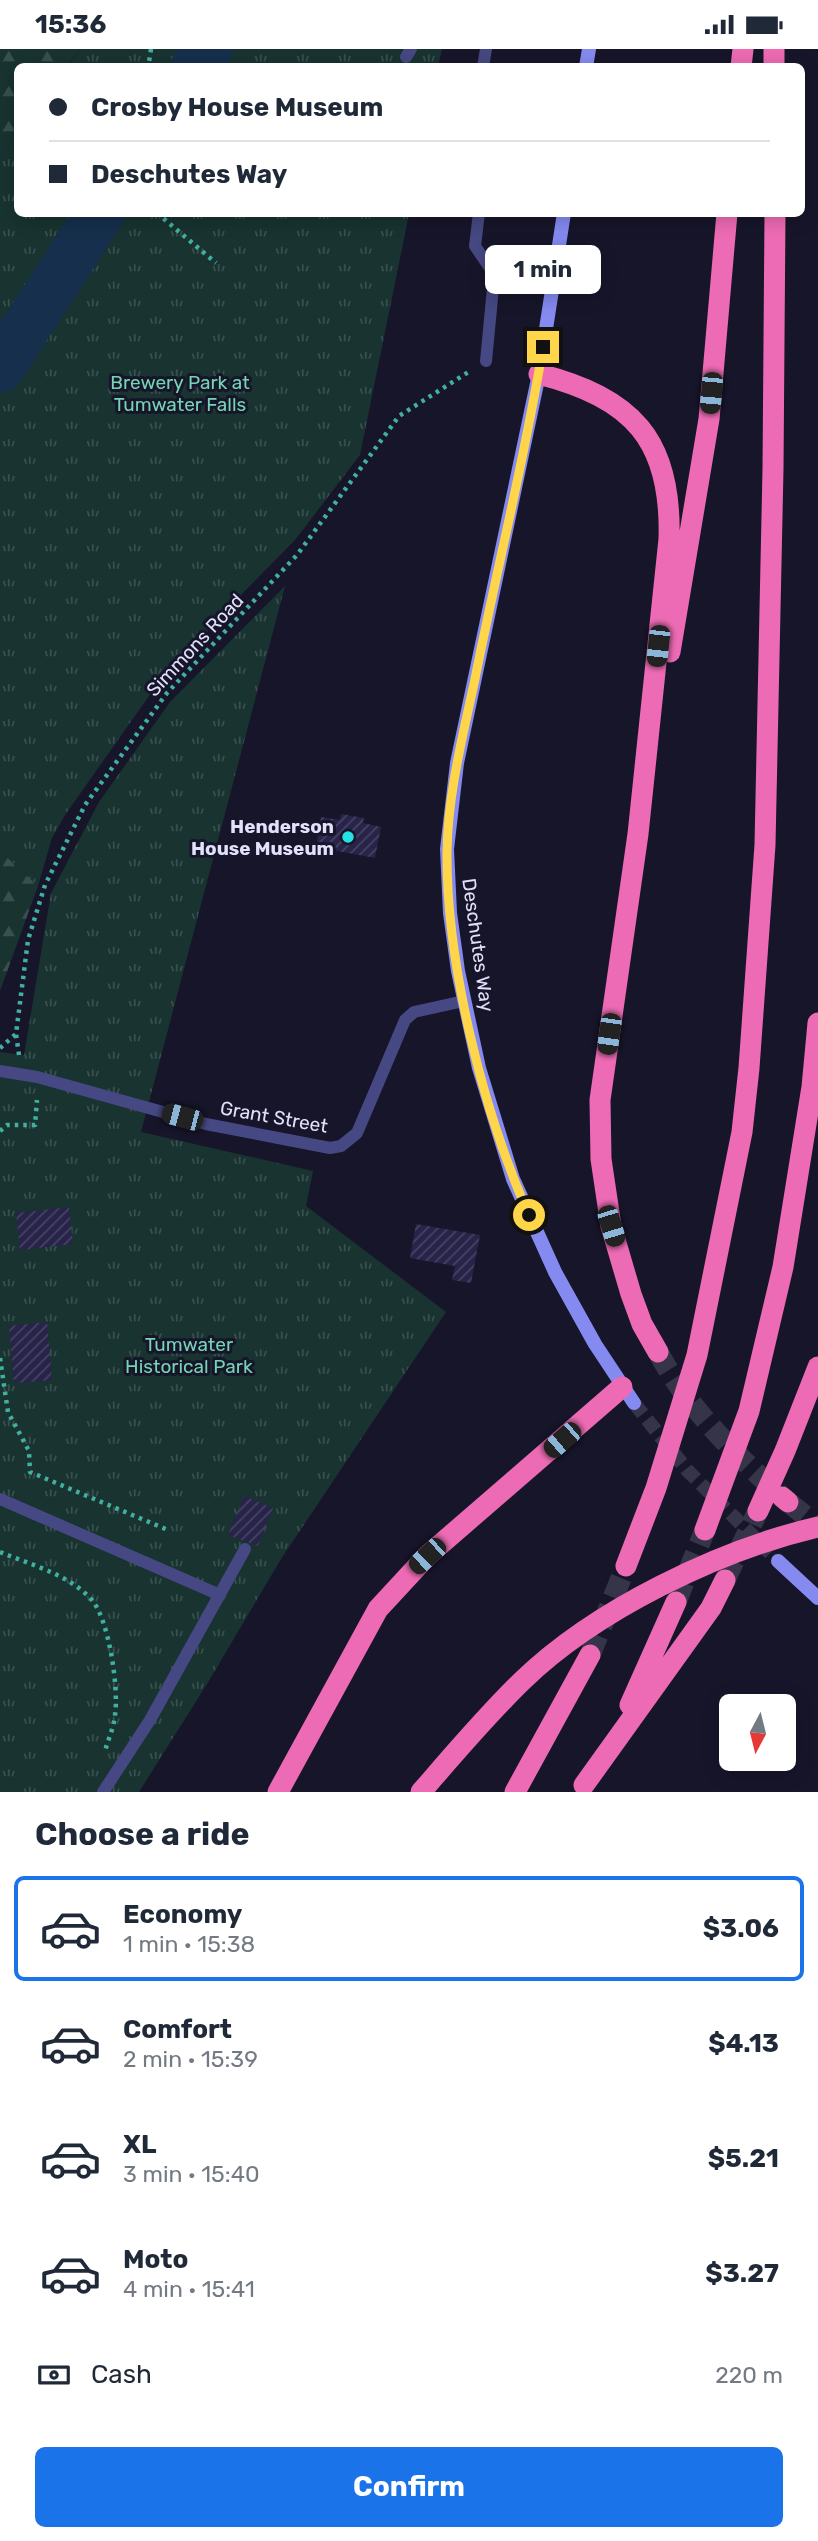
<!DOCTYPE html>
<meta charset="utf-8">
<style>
:root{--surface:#fff;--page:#f6f6f7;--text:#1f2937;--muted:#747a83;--line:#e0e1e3;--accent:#1a73e8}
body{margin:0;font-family:Rubik,sans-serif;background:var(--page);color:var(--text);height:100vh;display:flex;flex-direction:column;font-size:26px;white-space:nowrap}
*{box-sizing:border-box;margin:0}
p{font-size:23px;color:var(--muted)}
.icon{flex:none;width:38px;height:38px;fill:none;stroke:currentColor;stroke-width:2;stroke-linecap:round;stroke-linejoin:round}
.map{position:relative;height:1743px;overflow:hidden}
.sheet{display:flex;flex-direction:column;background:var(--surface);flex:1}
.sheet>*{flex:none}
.hud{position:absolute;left:14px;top:14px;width:791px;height:154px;border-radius:10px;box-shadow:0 4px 18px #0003;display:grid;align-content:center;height:154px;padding:0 35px;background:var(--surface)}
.needle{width:46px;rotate:187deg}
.fabs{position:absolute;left:719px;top:1645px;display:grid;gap:14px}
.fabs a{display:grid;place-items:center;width:77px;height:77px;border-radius:10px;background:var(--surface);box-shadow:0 4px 18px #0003;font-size:35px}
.end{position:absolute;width:32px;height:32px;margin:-16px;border:9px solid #ffd54a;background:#111;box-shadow:0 0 0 4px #111}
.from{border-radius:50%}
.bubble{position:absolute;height:49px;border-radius:10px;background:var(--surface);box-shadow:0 4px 18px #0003;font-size:23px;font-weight:700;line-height:49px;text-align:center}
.car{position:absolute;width:21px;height:42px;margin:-21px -10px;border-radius:9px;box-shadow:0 0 5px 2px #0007;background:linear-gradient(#222 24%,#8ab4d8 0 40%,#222 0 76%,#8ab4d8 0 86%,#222 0)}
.hud b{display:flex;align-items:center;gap:24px;height:66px;font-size:26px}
.hud b+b{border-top:2px solid var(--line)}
.hud i{width:18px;height:18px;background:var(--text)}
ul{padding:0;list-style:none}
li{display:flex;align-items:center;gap:21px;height:105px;margin:0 14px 10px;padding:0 21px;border:4px solid transparent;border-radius:10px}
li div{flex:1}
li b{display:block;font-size:26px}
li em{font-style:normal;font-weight:700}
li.on{border-color:var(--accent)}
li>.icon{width:63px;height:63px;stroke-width:1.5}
h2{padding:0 35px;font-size:32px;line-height:84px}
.pay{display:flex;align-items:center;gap:18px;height:77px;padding:0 35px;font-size:26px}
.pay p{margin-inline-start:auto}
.action{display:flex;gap:14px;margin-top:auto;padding:14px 35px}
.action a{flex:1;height:80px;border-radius:10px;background:var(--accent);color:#fff;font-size:28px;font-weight:700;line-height:80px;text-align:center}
.status{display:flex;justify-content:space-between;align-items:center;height:49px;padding:0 35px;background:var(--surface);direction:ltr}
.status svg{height:19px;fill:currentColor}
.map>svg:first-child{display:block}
</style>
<div class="status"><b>15:36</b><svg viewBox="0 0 49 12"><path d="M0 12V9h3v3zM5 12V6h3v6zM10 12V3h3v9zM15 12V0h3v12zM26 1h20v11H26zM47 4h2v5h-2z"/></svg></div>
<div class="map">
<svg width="818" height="1743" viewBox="0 0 818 1743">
<defs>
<pattern id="grass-tufts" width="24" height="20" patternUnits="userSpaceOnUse" patternTransform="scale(1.75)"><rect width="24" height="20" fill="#183330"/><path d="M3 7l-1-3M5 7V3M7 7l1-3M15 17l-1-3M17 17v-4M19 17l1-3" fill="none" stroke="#39504f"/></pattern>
<pattern id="forest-firs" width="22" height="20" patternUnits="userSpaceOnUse" patternTransform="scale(1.75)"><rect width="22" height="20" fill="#183330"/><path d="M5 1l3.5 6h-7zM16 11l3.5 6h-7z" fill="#39504f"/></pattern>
<pattern id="building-hatch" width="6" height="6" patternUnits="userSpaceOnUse" patternTransform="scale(1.75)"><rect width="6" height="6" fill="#272349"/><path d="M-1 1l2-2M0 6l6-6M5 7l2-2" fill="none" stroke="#464364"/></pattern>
</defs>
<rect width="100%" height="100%" fill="#17152a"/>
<path fill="url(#grass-tufts)" d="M80 0H442L438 18H67Z
M17 85 18 164 409 165 360 406 295 491 235 552 149 647 65 766 52 789 38 837 0 802V109Z
M285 537 141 1083 313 1122 306 1157 446 1263 281 1510 207 1635 139 1743H0V1003L24 1006 51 844 99 753 170 653Z"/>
<path fill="url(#forest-firs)" d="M0 0H80L67 17 18 18 17 85 0 109Z
M0 802 38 837 0 942Z"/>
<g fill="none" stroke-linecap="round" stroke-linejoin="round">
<path stroke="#162f4c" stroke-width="49" d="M195 18 208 0
M0 319 100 164"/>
</g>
<path fill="url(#building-hatch)" d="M341 765 364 769 363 774 381 778 375 809 316 798 321 768 340 771Z
M69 1158 73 1195 20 1201 16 1164Z
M416 1175 480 1186 471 1234 452 1231 455 1217 410 1209Z
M47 1273 52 1331 14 1334 9 1277Z
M244 1447 273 1459 258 1497 228 1486Z"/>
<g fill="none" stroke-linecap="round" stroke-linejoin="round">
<path stroke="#353449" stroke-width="14" stroke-dasharray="14 7" stroke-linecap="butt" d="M634 1354 687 1421 778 1512"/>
<path stroke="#353449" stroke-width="21" stroke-dasharray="21 10" stroke-linecap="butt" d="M658 1303C688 1359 734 1404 781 1447
M788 1453 818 1477
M725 1531 758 1462
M676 1553 705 1481
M590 1606 626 1517"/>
<path stroke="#41b0a0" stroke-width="4.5" stroke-dasharray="3.5 5" stroke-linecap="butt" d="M151 0 149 13 151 18
M157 164 216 214
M0 999 16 985
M19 1006 16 985 28 891 45 836 85 756 167 644 297 506 399 367 470 322
M0 1082 7 1076H35L37 1051
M0 1309 8 1363 29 1402 30 1423 168 1481
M0 1503C31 1516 68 1525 91 1550 109 1569 119 1640 115 1666 114 1678 108 1691 105 1702"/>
<path stroke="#464883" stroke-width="12" d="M406 8 411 0
M483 18 486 0
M479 164 475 197 492 222 493 239 486 312
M0 1022 37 1028 206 1075 330 1099 341 1097 357 1084 405 971 414 963 464 952
M0 1450 220 1546
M103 1743 150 1671 245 1500"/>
<path stroke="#848af0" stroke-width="14" d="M586 18 589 0
M564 164 539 325 457 714 447 800 450 864 458 922 479 1019 513 1130 555 1223 595 1295 634 1354
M778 1512 818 1549"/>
<path stroke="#ed6bb4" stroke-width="21" d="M774 0V18
M741 18 743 0
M539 325C632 349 672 390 669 490L638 785 600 1051 601 1110 611 1177 631 1245 642 1275 658 1303
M670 603 709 370 727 164
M782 1448 788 1453
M758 1462 785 1402 818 1318
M705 1481 749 1362 783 1218 812 1038 818 974
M626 1517 656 1439 697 1306 742 1083 749 1019 765 796 773 420 775 164
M630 1656 676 1553
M584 1736 711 1559 725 1531
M278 1743 378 1560 427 1507 622 1338
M421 1743C454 1705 486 1667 522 1632 595 1561 719 1501 818 1478
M515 1743 590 1606"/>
</g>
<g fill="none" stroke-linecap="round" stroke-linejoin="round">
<path stroke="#ffd54a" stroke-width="9" d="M529 1166C483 1063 446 914 447 802 448 744 463 686 475 630 497 519 525 409 543 298"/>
</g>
<circle fill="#25e1e4" stroke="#17152a" stroke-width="2.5" cx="348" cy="788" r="7"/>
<g text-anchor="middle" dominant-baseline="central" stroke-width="6" stroke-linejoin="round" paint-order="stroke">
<g font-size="19" fill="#74d4b4" stroke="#17152a">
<text x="180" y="333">Brewery Park at<tspan x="180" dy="22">Tumwater Falls</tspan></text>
<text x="189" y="1295">Tumwater<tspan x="189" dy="22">Historical Park</tspan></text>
</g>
<g font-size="19" fill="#e2e1fb" stroke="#17152a">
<text transform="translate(195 596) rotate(-47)">Simmons Road</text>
<text transform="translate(478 896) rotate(82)">Deschutes Way</text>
<text transform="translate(274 1068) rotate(10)">Grant Street</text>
</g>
<g font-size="19" font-weight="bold" fill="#e2e1fb" stroke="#17152a" text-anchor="end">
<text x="334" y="777">Henderson<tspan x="334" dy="22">House Museum</tspan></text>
</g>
</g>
</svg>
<div class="fabs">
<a><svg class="needle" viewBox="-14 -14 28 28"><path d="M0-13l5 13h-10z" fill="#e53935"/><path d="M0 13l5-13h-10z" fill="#747a83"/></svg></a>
</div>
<i class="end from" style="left:529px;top:1166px"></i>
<i class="end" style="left:543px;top:298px"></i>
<div class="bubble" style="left:485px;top:196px;width:116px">1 min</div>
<i class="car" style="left:711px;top:344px;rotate:185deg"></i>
<i class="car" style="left:658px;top:597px;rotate:186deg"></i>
<i class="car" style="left:609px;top:985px;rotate:188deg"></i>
<i class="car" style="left:182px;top:1068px;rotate:285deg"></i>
<i class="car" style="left:611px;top:1177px;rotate:163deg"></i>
<i class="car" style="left:562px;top:1391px;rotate:229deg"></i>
<i class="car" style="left:427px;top:1507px;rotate:227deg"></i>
<div class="hud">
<b><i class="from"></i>Crosby House Museum</b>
<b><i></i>Deschutes Way</b>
</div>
</div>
<section class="sheet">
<h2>Choose a ride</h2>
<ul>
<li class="on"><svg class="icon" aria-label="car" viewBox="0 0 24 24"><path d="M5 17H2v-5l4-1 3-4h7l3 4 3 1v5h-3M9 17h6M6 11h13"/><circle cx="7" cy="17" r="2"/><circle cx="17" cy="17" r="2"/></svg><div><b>Economy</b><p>1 min · 15:38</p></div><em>$3.06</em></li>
<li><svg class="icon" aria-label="car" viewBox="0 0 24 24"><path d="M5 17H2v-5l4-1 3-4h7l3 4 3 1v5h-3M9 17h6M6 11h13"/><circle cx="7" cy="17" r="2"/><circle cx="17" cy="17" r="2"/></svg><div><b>Comfort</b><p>2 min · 15:39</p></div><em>$4.13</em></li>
<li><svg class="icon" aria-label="car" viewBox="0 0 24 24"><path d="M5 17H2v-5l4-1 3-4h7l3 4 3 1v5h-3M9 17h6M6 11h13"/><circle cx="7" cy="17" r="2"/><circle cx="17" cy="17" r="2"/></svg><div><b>XL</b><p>3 min · 15:40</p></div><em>$5.21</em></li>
<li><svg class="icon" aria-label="car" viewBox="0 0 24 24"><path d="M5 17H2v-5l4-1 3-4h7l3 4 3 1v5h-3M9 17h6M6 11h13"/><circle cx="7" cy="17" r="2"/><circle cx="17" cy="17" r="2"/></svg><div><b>Moto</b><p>4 min · 15:41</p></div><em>$3.27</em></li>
</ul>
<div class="pay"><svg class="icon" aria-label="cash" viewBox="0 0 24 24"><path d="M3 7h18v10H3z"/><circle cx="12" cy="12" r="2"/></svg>Cash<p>220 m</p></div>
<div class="action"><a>Confirm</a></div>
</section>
